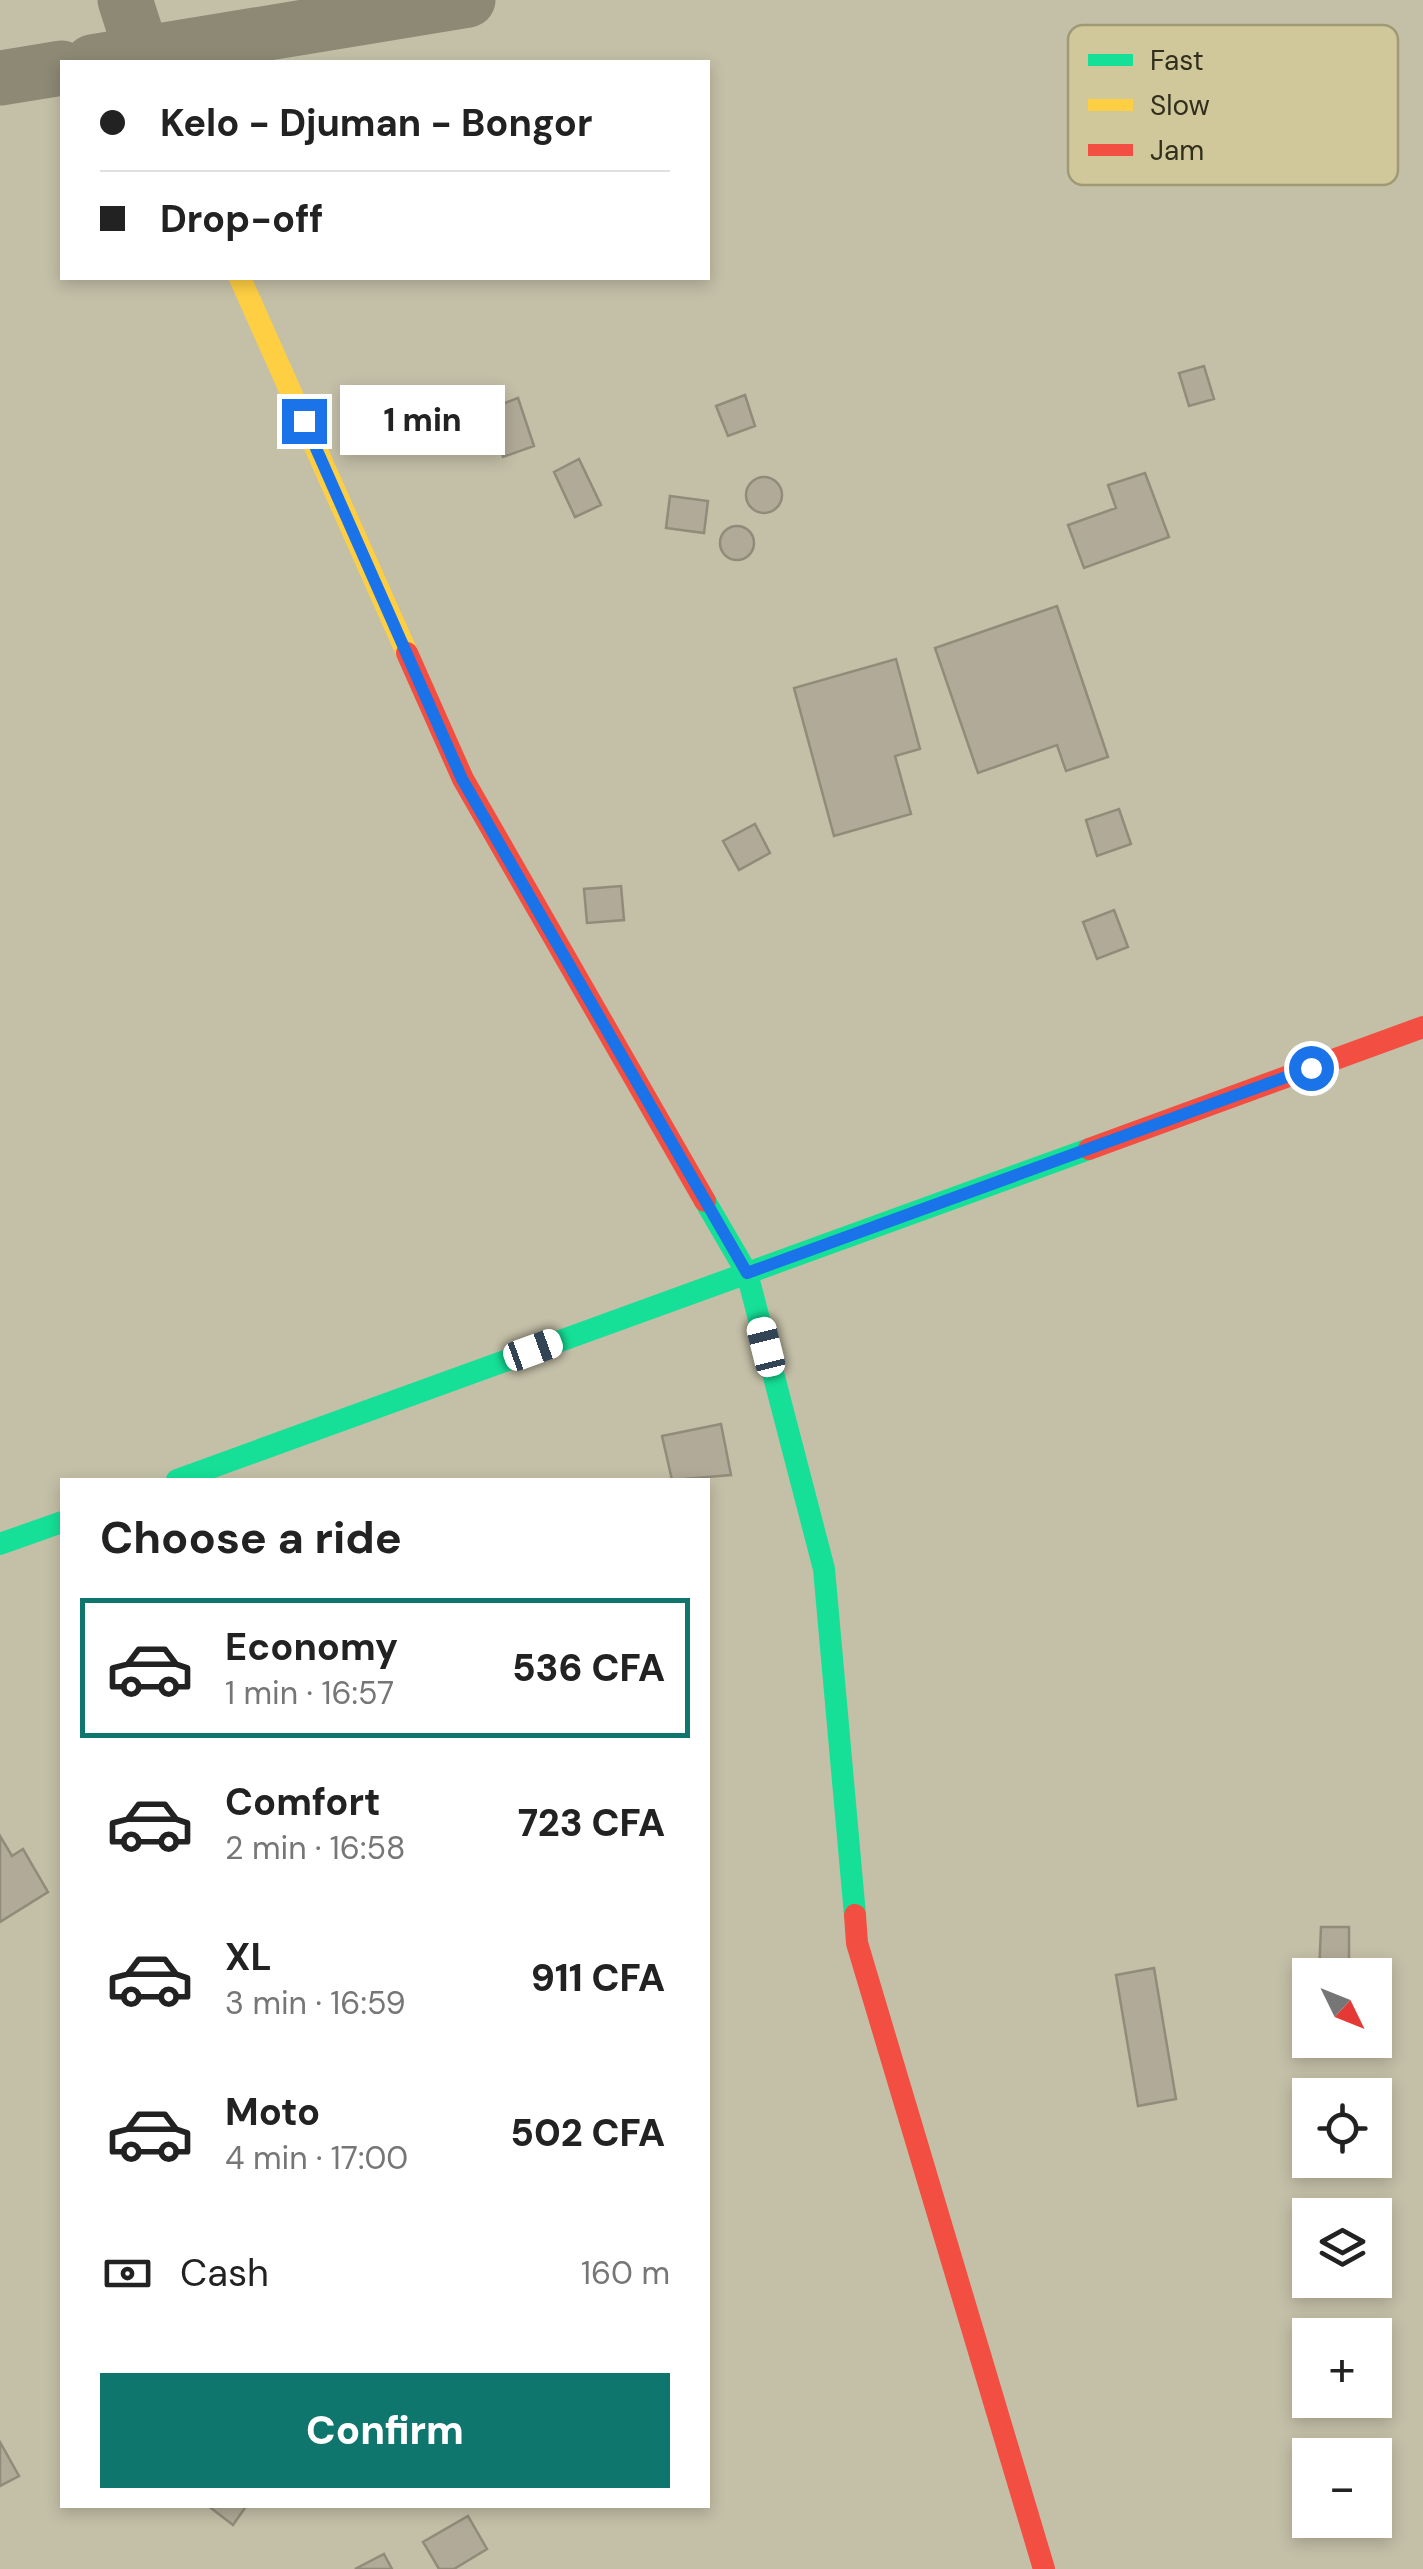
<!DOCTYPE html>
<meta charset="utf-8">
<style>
:root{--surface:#fff;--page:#f2f2f2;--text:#222;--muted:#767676;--line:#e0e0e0;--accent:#0f766e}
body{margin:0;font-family:"DM Sans",sans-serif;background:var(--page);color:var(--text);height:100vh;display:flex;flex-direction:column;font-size:38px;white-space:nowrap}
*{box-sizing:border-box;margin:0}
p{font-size:32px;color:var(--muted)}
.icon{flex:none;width:55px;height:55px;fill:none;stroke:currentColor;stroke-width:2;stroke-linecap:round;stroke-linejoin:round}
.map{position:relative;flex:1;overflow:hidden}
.drawer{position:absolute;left:60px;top:1478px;width:650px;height:1030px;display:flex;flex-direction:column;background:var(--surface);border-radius:0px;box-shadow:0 5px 15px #0003}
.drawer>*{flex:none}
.banner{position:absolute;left:60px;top:60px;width:650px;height:220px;border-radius:0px;box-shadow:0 5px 15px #0003;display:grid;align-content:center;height:220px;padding:0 40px;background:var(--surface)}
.needle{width:65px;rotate:133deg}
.buttons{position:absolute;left:1292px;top:1958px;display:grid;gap:20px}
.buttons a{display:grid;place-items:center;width:100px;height:100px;border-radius:0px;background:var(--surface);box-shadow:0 5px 15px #0003;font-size:50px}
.end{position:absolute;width:45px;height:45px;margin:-22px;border:12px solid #1a73e8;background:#fff;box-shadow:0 0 0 5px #fff}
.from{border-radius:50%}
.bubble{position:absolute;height:70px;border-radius:0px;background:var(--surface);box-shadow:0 5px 15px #0003;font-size:32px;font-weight:800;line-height:70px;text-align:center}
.car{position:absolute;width:30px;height:60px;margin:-30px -15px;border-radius:12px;box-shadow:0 0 8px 2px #0007;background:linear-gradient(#fff 24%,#345 0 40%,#fff 0 76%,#345 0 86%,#fff 0)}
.banner b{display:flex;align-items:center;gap:35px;height:95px;font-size:38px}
.banner b+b{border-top:2px solid var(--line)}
.banner i{width:25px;height:25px;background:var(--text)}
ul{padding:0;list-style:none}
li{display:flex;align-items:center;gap:30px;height:140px;margin:0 20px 15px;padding:0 20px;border:5px solid transparent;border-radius:0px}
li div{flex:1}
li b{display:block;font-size:38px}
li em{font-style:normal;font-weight:800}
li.selected{border-color:var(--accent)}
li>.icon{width:90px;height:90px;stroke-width:1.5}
h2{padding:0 40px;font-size:45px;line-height:120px}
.pay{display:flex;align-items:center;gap:25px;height:110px;padding:0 40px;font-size:38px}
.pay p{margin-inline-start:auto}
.action{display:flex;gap:20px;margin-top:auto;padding:20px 40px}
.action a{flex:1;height:115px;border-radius:0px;background:var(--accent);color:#fff;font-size:40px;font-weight:800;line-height:115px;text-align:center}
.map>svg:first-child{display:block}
</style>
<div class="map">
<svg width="1423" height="2569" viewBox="0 0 1423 2569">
<rect width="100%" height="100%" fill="#c4bfa7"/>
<path fill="#b1aa98" stroke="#918b79" stroke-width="2.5" d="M1204 366 1214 399 1189 406 1179 373Z
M745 395 755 426 728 436 716 406Z
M518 398 534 446 503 457 486 410Z
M579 459 601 505 575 517 554 472Z
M1145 473 1169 537 1084 568 1068 525 1116 508 1108 485Z
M746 495a18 18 0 1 1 36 0a18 18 0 1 1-36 0Z
M670 496 708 501 704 533 666 528Z
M720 543a17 17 0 1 1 34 0a17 17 0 1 1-34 0Z
M1057 606 1108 757 1066 771 1057 745 978 773 935 648Z
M896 659 920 749 895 756 911 814 834 836 794 688Z
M1119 809 1131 844 1097 856 1086 820Z
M755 824 770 853 739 870 723 841Z
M621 886 624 920 587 923 584 889Z
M1114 910 1128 947 1097 959 1083 922Z
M721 1424 731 1475 672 1480 662 1436Z
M0 1836 12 1856 23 1849 48 1892 0 1922Z
M1321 1927H1349V1975H1319Z
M1154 1968 1176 2099 1138 2106 1116 1975Z
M0 2442 19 2476 0 2486Z
M207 2505H247L233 2525Z
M468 2516 487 2549 454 2569H439L423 2542Z
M384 2554 392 2569H355Z"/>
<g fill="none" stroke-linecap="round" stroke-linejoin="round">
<path stroke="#8e8974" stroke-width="55" d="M125 0 145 62
M92 62 468 0
M0 78 62 68"/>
<path stroke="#16e098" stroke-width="22" d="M705 1201 747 1273 824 1569 855 1915
M177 1480 1089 1149
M0 1544 62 1522"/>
<path stroke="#ffcf43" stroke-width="22" d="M240 278 407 653"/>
<path stroke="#f24e42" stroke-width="22" d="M407 653 463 779 705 1201
M1089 1149 1423 1027
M855 1915 857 1943 1044 2569"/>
</g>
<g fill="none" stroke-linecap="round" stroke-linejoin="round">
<path stroke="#1a73e8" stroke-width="12" d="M304 421 462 779 747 1273 1311 1068"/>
</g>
<rect x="1068" y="25" width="330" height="160" rx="15" fill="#d0c79b" stroke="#a09975" stroke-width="2.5"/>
<rect x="1088" y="54" width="45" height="12" fill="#16e098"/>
<rect x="1088" y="99" width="45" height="12" fill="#ffcf43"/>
<rect x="1088" y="144" width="45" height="12" fill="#f24e42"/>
<g font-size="28" fill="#312e1c">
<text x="1150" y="70">Fast</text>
<text x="1150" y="115">Slow</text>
<text x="1150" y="160">Jam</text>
</g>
</svg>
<div class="buttons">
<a><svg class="needle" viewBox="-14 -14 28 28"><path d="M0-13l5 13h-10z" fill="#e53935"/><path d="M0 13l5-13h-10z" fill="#767676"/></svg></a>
<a><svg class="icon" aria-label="locate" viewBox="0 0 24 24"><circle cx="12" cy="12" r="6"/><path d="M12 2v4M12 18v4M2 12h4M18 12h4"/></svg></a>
<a><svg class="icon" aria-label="layers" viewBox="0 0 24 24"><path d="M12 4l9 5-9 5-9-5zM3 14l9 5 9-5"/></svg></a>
<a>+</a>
<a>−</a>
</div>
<i class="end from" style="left:1311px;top:1068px"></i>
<i class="end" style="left:304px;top:421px"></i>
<div class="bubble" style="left:340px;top:385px;width:165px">1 min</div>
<i class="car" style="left:766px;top:1347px;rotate:346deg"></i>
<i class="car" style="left:533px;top:1350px;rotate:70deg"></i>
<div class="banner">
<b><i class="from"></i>Kelo - Djuman - Bongor</b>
<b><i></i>Drop-off</b>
</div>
<section class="drawer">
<h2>Choose a ride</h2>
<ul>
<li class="selected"><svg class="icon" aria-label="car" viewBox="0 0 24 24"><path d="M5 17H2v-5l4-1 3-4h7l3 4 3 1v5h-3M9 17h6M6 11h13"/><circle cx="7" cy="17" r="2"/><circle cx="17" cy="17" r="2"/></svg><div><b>Economy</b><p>1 min · 16:57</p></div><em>536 CFA</em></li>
<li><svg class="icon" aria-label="car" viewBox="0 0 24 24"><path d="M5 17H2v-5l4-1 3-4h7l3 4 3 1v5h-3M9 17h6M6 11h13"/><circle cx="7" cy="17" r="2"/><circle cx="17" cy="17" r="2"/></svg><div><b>Comfort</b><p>2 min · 16:58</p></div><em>723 CFA</em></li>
<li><svg class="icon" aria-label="car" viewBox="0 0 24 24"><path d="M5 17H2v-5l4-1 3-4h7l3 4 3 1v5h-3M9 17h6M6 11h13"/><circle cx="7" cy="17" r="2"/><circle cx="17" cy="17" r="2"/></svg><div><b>XL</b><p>3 min · 16:59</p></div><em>911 CFA</em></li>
<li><svg class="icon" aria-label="car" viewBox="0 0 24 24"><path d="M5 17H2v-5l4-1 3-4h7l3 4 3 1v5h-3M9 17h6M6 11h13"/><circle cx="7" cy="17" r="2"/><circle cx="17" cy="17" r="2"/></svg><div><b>Moto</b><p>4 min · 17:00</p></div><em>502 CFA</em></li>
</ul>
<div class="pay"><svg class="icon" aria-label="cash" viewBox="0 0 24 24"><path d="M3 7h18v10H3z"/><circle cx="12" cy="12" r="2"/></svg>Cash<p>160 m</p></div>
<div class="action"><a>Confirm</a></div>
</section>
</div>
